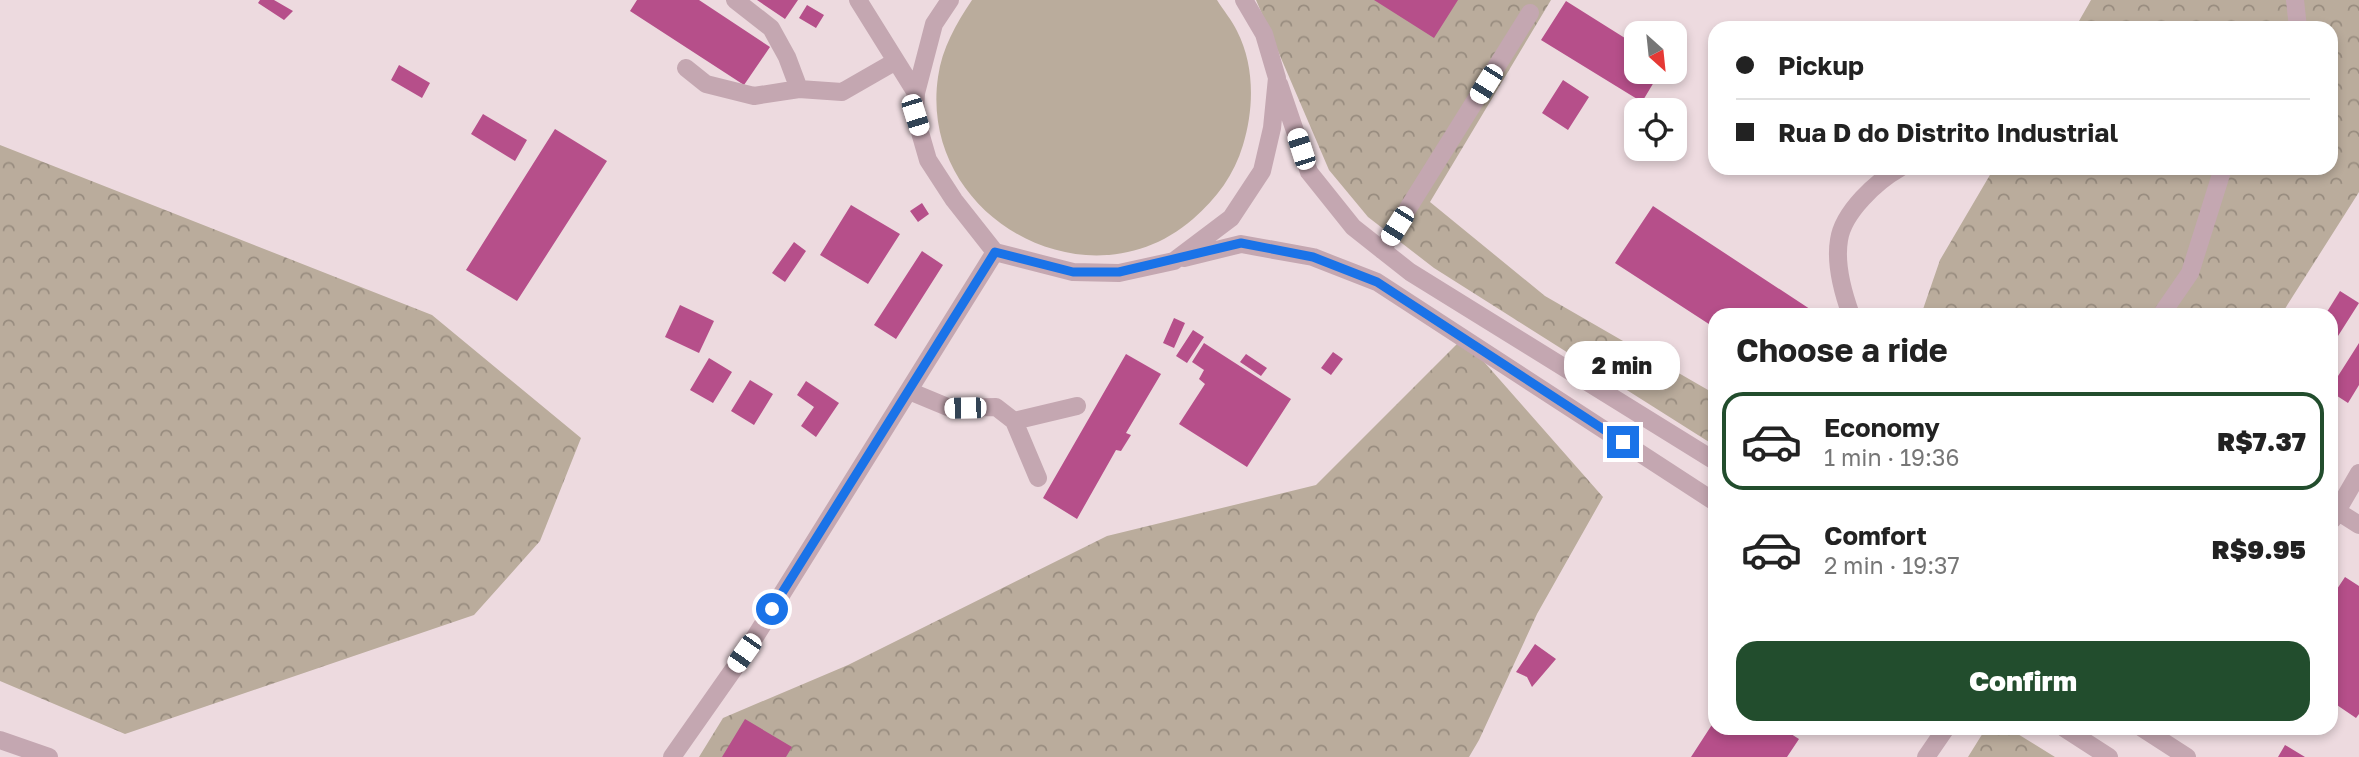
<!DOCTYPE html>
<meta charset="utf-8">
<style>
:root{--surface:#fff;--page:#f2f2f2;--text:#222;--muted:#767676;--line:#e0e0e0;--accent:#224d2d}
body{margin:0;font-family:"Golos Text",sans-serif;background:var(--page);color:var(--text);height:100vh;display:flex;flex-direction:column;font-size:26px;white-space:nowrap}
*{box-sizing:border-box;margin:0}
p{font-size:23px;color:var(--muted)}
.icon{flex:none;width:38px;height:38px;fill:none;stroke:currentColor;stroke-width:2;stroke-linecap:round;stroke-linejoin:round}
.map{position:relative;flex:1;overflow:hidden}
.panel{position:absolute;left:1708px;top:308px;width:630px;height:427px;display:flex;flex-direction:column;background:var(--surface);border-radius:21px;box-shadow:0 4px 10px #0003}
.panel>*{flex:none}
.top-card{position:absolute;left:1708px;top:21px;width:630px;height:154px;border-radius:21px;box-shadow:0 4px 10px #0003;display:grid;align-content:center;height:154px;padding:0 28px;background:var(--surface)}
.needle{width:46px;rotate:153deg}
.fabs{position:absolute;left:1624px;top:21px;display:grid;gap:14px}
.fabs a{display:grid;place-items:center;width:63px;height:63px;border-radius:14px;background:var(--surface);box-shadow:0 4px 10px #0003;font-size:35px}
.end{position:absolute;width:32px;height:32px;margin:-16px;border:9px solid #1a73e8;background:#fff;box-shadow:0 0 0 4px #fff}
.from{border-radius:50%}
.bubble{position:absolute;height:49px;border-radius:21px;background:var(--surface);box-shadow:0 4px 10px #0003;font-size:23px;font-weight:800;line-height:49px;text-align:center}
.car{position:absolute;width:21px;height:42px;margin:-21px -10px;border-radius:9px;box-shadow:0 0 5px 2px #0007;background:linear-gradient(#fff 24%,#345 0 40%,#fff 0 76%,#345 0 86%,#fff 0)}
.top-card b{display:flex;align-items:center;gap:24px;height:66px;font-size:26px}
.top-card b+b{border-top:2px solid var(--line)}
.top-card i{width:18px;height:18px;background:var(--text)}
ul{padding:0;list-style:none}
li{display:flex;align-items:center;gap:21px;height:98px;margin:0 14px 10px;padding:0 14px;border:4px solid transparent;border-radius:21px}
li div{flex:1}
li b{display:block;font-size:26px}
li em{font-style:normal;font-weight:800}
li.current{border-color:var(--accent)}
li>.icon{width:63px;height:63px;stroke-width:1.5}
h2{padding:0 28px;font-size:32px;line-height:84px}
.cta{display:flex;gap:14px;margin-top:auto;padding:14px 28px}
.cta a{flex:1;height:80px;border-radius:21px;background:var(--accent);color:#fff;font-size:28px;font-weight:800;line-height:80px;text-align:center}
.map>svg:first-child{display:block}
</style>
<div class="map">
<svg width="2359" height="757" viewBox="0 0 2359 757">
<defs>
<pattern id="forest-crowns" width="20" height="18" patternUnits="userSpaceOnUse" patternTransform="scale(1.75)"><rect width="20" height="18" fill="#baac9c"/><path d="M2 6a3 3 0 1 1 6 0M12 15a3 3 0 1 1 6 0" fill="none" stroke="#988c7f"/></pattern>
</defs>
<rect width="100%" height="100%" fill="#eddadf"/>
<path fill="#baac9c" d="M972 0H1217C1223 10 1232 20 1237 31 1255 66 1254 109 1243 145 1234 175 1217 198 1193 219 1087 311 918 216 938 77 942 48 956 24 972 0Z"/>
<path fill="url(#forest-crowns)" d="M1256 0H1551L1430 202 1545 296 1715 394V442H1709L1434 268 1368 217 1329 170Z
M2091 0H2359V192L2281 315H1921L1940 260 1994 168H2331V28H2075Z
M0 145 432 315 581 438 540 541 474 615 125 734 0 681Z
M1463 338 1603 497 1537 614 1479 740 1469 757H699L723 718 848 665 1107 536 1316 485Z
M1986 728H2008L2055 757H1968Z"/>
<path fill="#b64f8a" d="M260 0H274L293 11 284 20 258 3Z
M637 0H699L770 47 744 85 630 11Z
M757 0H798L785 19Z
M1374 0H1458L1434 38Z
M1566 1 1636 45V72H1660L1642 102 1541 40Z
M807 5 824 15 816 28 799 18Z
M399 65 430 83 422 98 391 80Z
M1563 80 1589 97 1568 130 1542 113Z
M483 114 527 140 515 161 471 134Z
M555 129 607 161 517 301 466 270Z
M922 203 929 214 918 222 910 211Z
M851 205 900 234 868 284 820 255Z
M1653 206 1819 315H1715V328L1615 263Z
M794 242 806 251 785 282 772 273Z
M922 251 943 265 896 339 874 325Z
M2340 291 2359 303 2331 347V315H2325Z
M680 305 714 321 699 353 665 337Z
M1174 318 1185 323 1174 348 1163 343Z
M1193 330 1204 337 1187 363 1176 356Z
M1204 343 1291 399 1247 467 1179 424 1205 384 1199 379 1204 370 1192 362Z
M2359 343V385L2348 403 2331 392V387Z
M1333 352 1343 359 1331 375 1321 368Z
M1126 354 1161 374 1126 433 1131 435 1121 451 1116 450 1077 519 1043 498Z
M1246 354 1267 368 1261 376 1240 362Z
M709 358 732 372 713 403 690 390Z
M750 380 773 394 754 425 731 411Z
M806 381 839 403 816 437 801 426 814 407 797 395Z
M2345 577 2359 586V714L2356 718 2331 701V598Z
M1535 644 1556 659 1532 687 1527 677 1516 672Z
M745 719 792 747 786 757H722Z
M1715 720V728H1790L1788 732 1799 739 1787 757H1691Z
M2285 745 2305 757H2278Z"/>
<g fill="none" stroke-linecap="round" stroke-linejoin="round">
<path stroke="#c4a7b1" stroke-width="18" d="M735 0 771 28 787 57 799 89 842 92 896 61
M858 0 916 93
M950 0 934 24 916 93 915 115 928 160 954 200 995 252 1073 272 1119 273 1174 261 1231 218 1262 171 1272 128 1277 78 1264 34 1244 0
M2295 0 2298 28
M686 68 706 84 754 96 799 89
M1279 84 1309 172 1353 227 1410 272 1715 461
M1382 250 1530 13
M1184 258 1241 244 1313 257 1377 282 1715 502
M1851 315C1843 293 1835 264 1839 240 1843 212 1877 181 1900 168
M2161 315 2190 273 2223 168
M909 391 950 408 996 407 1014 421 1038 478
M1014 421 1077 406
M2337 511 2359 473
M2333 519 2337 511 2359 525
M2064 728 2109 757
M2142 728 2187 757
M0 740 49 757
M672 757 745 653 995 252
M1926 757 1946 728"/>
</g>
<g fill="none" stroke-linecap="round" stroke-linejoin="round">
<path stroke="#1a73e8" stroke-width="9" d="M772 609 995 252 1073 272H1119L1241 243 1313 257 1377 282 1623 442"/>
</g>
</svg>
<div class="fabs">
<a><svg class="needle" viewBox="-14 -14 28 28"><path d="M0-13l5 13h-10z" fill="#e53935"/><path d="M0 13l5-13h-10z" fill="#767676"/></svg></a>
<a><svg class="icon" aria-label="locate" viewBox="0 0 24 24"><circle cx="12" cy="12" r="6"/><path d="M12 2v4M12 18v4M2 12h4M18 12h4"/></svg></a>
</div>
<i class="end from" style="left:772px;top:609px"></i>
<i class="end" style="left:1623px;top:442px"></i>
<div class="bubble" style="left:1564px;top:341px;width:116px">2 min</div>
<i class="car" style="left:1486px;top:84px;rotate:212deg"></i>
<i class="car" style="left:915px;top:115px;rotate:163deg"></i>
<i class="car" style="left:1301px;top:149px;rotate:342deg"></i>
<i class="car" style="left:1397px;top:226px;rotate:212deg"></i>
<i class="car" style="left:965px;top:408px;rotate:269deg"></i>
<i class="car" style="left:744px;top:653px;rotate:215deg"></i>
<div class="top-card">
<b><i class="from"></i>Pickup</b>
<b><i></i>Rua D do Distrito Industrial</b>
</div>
<section class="panel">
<h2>Choose a ride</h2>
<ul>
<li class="current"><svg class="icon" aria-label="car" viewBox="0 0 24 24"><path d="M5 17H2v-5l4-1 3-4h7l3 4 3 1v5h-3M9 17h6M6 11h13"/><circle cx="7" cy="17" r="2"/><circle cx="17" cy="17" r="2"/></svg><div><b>Economy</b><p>1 min · 19:36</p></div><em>R$7.37</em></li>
<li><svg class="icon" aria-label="car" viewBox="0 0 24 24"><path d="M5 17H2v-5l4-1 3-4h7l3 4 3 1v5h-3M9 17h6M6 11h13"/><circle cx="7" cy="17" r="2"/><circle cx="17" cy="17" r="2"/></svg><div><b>Comfort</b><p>2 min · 19:37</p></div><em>R$9.95</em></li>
</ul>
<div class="cta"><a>Confirm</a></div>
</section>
</div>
